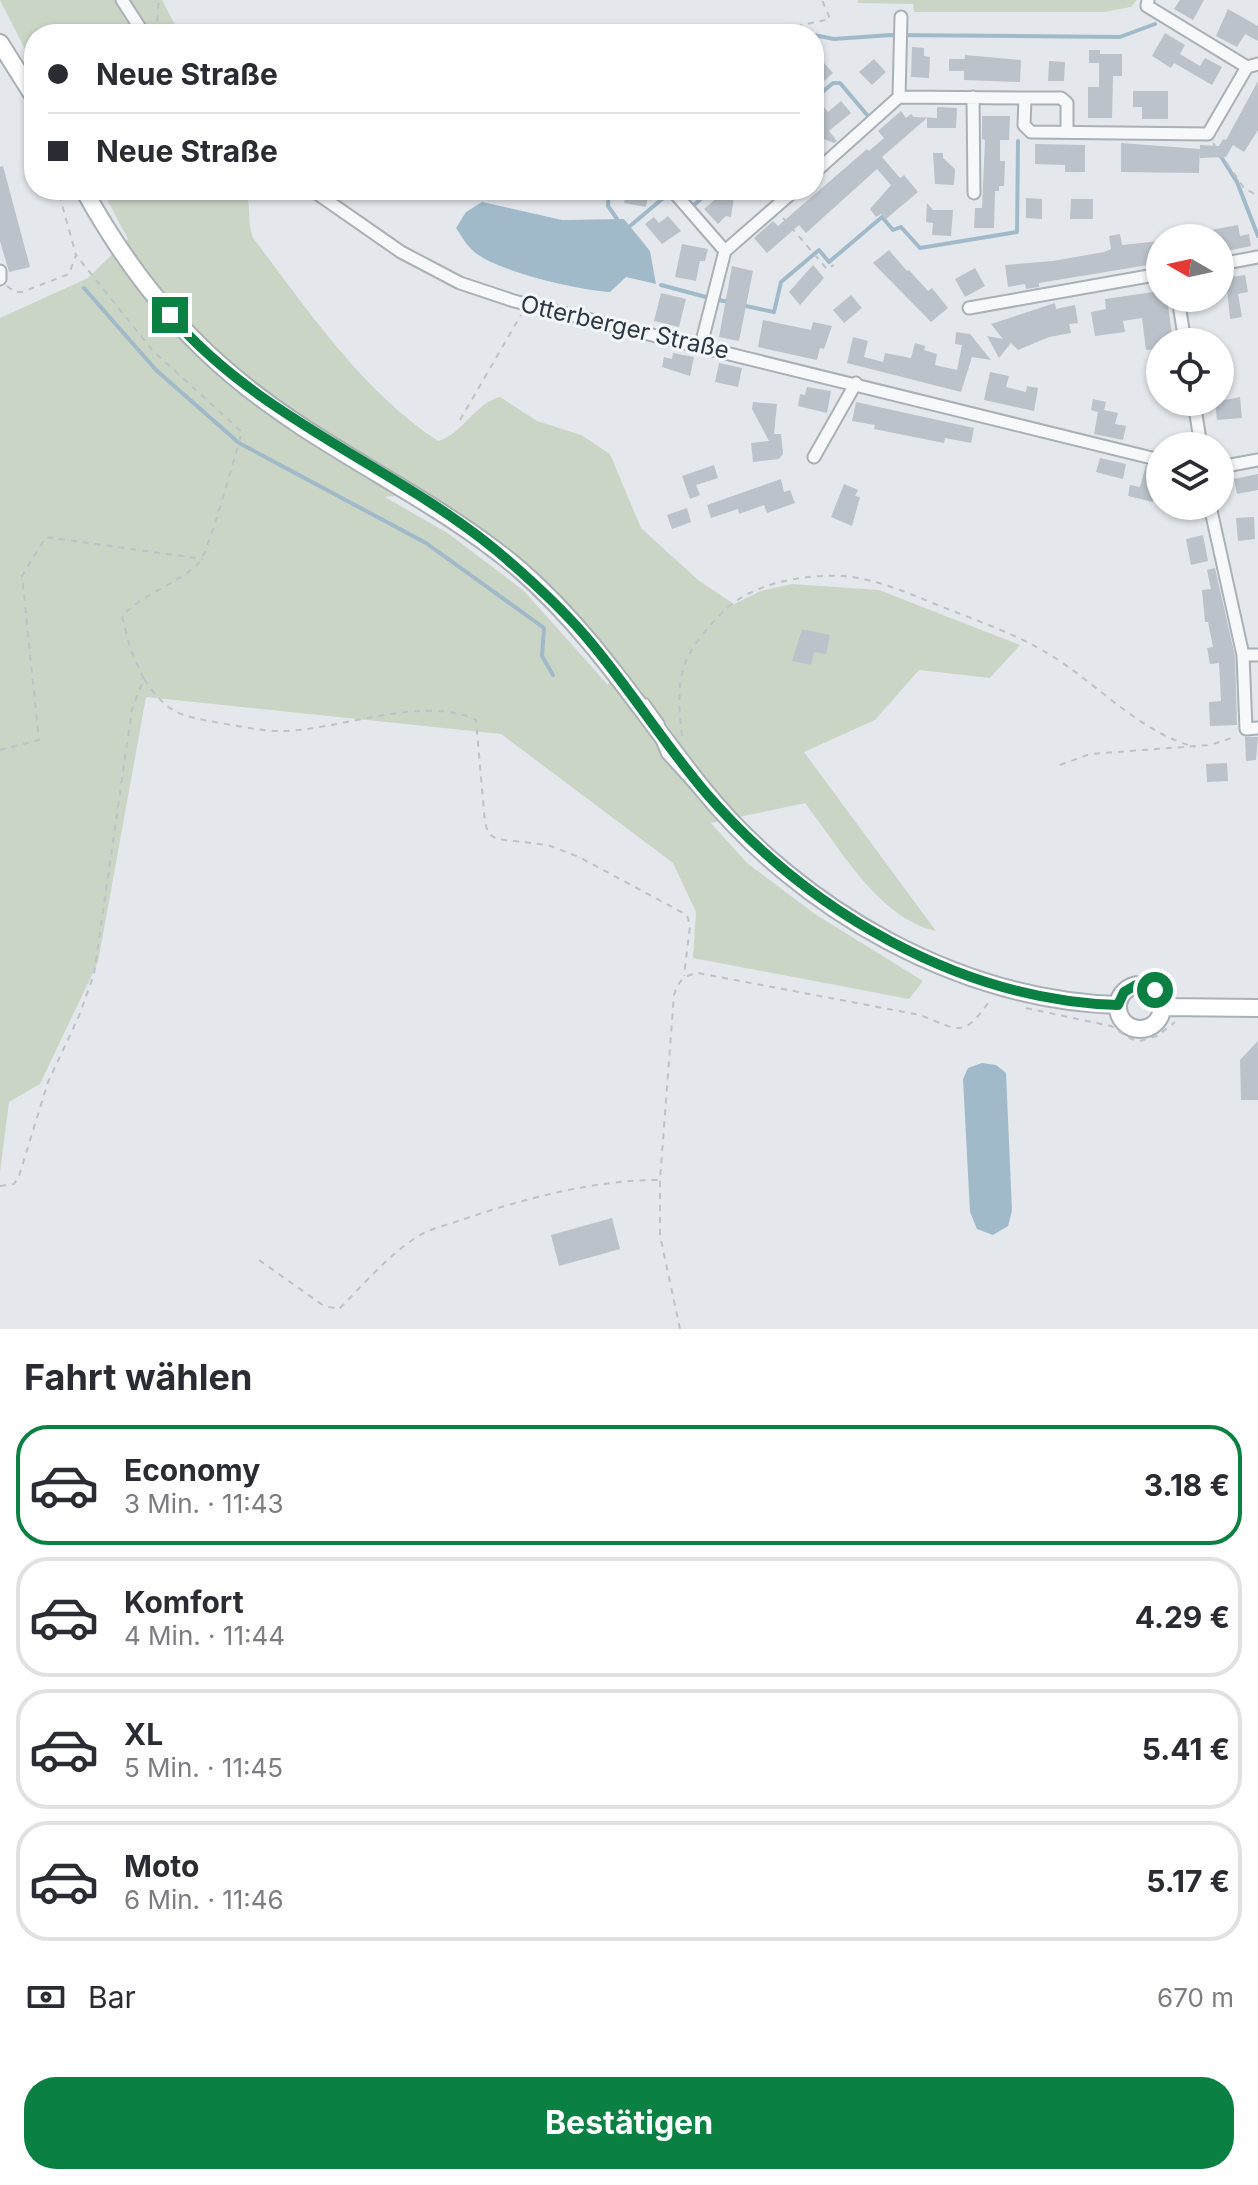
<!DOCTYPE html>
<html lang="de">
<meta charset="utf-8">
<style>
:root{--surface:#fff;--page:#f2f2f3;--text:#2b2b33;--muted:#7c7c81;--line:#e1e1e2;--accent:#0b8043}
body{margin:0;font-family:Inter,sans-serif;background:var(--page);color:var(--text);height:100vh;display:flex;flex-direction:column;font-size:30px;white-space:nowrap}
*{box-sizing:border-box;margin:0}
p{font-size:26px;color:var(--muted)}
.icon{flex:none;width:44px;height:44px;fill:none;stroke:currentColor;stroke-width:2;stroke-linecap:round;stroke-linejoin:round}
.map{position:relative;height:1329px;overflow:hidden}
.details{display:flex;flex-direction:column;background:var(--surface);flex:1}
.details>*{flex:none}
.banner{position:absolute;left:24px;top:24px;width:800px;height:176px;border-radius:32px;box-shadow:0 2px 6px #0004;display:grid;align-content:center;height:176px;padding:0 24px;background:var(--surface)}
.needle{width:52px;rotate:279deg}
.tools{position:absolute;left:1146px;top:224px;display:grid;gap:16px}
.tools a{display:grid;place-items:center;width:88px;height:88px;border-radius:50%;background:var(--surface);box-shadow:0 2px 6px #0004;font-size:40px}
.end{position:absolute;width:36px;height:36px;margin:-18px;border:10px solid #0b8043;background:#fff;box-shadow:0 0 0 4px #fff}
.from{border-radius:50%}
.banner b{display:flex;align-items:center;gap:28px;height:76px;font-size:30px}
.banner b+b{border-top:2px solid var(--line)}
.banner i{width:20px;height:20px;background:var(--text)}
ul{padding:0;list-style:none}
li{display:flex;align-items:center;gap:24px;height:120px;margin:0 16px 12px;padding:0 8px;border:4px solid var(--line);border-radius:32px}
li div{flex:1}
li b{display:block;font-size:30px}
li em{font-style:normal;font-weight:700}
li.active{border-color:var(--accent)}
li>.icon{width:72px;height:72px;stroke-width:1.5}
h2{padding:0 24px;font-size:36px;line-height:96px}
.pay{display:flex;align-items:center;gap:20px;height:88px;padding:0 24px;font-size:30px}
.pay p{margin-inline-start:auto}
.button{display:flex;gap:16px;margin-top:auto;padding:16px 24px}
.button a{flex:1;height:92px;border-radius:32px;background:var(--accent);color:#fff;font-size:32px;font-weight:700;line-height:92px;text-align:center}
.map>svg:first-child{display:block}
</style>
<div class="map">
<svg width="1258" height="1329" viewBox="0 0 1258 1329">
<rect width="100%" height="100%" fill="#e4e8ec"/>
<path fill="#cbd5c6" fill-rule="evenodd" d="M0 0H162L180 34H34V67Z
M858 0H1137L1131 7 1104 12H914L913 4 858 3Z
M102 190H246C251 207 247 221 253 238 309 311 360 389 438 441 463 434 474 404 500 397L537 421 581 435 610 454 641 528 698 580 734 604 761 591 792 584 879 590 1020 645 990 678 919 670 875 720 804 752 936 931C878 918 840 848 805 803L711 823 747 863 815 914 923 981 909 999 693 958 696 912 673 863 501 734 146 697 98 962 40 1084 9 1102 0 1172V318L88 278 128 239ZM426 493 506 550 617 667 608 685 524 591 449 534 385 497Z"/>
<path fill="#a1baca" d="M482 202 562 220 624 219 650 251 656 284 626 277 610 292C579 290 492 271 471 249 465 243 461 235 456 228L466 212Z
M982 1063 996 1065 1006 1073 1012 1211 1008 1226 993 1235 977 1229 970 1212 963 1079 968 1068Z"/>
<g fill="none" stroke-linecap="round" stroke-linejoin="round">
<path stroke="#a1baca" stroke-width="4" d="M787 34 805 31 812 34
M814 35 834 39 891 35 1120 37 1155 24
M814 99 833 83H840L868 116
M1220 155 1237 182 1258 236
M609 190 608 206 617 219
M693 206 711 190
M630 226 667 195
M661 285 706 297
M84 288 156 370 239 443 426 543 544 628 542 656 553 675
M719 300 729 302
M741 305 774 312 781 282 819 250 829 262 882 217 893 230 901 227 920 248 1017 232 1018 141"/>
</g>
<path fill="#bbc2c9" d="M1180 0H1204L1193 20 1174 9Z
M1228 9 1258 26V41L1245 34 1237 47 1216 36Z
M1165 33 1185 45 1180 54 1200 66 1205 58 1222 67 1212 85 1174 63 1171 68 1152 56Z
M912 47 924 48V56L930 57 929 78 911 77Z
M1089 50H1100V54H1122V76H1113L1112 118H1088V87H1099V63H1089Z
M814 52 833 73 814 90Z
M965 55 1021 60 1020 82 964 80V71H949V59H965Z
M874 59 886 72 872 85 859 72Z
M1049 61 1065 62 1064 81H1048Z
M1258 81V130L1244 152 1233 145 1226 157 1200 158V145L1219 146 1223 139 1226 140Z
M1133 91H1168V119H1142V107H1133Z
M814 95 828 112 841 101 851 113 829 131 837 141 834 143 814 135Z
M937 107 957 108 956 128H927V118L882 157 900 178 904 175 918 192 886 219 881 214 876 217 870 209 891 185 877 169 806 233 799 225 767 253 754 238 773 221 778 226 867 149 869 151 884 138 878 131 901 111 906 118 911 114 914 117 937 118Z
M982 116H1010L1009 140H1000V161H1005L1004 186H999V191H995L994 228H974L975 208H982L985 140 982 139Z
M1121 143 1200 149 1199 173 1121 172Z
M1035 144 1085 145V172H1065V165L1035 164Z
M933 153H943V158L955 169 954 185 935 184Z
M3 166 30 267 9 272 0 241V167Z
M626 190H649L646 207 624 203Z
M726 190H735L731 217 726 216 718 224 704 209Z
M1026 198 1042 199V219L1026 218Z
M1071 199H1093V219H1070Z
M927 203 933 210H953L951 236 932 235 933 223 926 222Z
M668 216 681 231 662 244 645 224 654 217 659 223Z
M1238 225 1240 236 1249 234 1251 246 1222 252 1220 238H1196L1195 233Z
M1120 234 1122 245 1160 241V263L1039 283V287L1026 289 1025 284 1008 287 1005 265 1053 261 1104 252 1111 249 1109 236Z
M682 244 708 249 705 261H700L696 281 675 277Z
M889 250 907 271 909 270 928 291 932 288 948 308 931 322 873 263Z
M813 265 824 278 800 305 789 292Z
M732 266 753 271 739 341 719 337Z
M975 268 985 286 965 297 955 279Z
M1245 275 1248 292 1238 294 1242 317 1230 319 1226 278Z
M1160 291V298H1167L1173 342H1160V349L1146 350 1142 318 1123 321 1125 332 1095 336 1091 312 1106 309 1105 299Z
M661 293 686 299 679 327 654 321Z
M851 295 862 308 844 323 833 310Z
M1055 303 1056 309 1075 305 1078 323 1069 324 1071 333 1049 337 1018 350 1011 343 999 358 987 336 1003 339 991 324Z
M763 320 811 330 813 322 832 326 824 349 820 348 817 360 758 347Z
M956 332 970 334 991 360 972 357 961 392 847 363 853 337 868 341 864 357 883 362 885 353 911 358 915 343 925 346 924 350 937 354 935 365 957 370 962 345 955 344Z
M673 353 694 357 690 376 662 367 664 357 672 359Z
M719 363 742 368 738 387 715 382Z
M990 372 1009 376 1006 387 1026 392 1027 386 1038 388 1034 411 984 400Z
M807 387 831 391 827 413 798 406 800 394 805 395Z
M1240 397 1242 418 1217 420 1215 402Z
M1093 399 1106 402 1104 410 1118 413 1115 424 1126 426 1123 440 1094 434 1098 412 1091 410Z
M753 402 777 404 774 434H781L783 454 779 459 753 462 751 443 769 441 752 409Z
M856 402 974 428 971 443 945 438 944 443 874 429 875 425 852 421Z
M1100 458 1126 464 1123 479 1096 472Z
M714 465 718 478 696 485 700 495 690 499 682 476Z
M1146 465 1160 468 1153 502 1128 496 1130 485 1140 487Z
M1258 474V490L1237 494 1234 479Z
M781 479 784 492 790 490 795 503 767 513 764 505 739 514 738 509 711 518 707 505Z
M844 484 858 490 855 496 860 497 852 526 831 517Z
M687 508 691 522 672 529 667 515Z
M1254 517 1255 539 1238 541 1236 518Z
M1203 535 1208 561 1191 565 1186 539Z
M1215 568 1235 656 1237 725 1210 726 1209 702 1221 701 1219 663 1210 664 1207 648 1213 647 1208 622H1205L1202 590 1211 589 1207 570Z
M802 629 830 635 826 654 814 652 811 665 792 661Z
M1245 737H1258L1256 760 1246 761Z
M1227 763 1228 781 1207 782 1206 764Z
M1258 1041V1100H1241L1240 1060Z
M612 1218 620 1249 559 1266 551 1235Z"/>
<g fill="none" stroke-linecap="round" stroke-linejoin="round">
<defs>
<path id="service" d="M646 702 661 723
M660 743 665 755 695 788"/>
<path id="minor" d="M122 0 144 34
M1148 0 1147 6 1247 67
M899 97 901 17
M973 97 974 193
M1025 98H1061L1067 103V132
M814 173 899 97 1025 98 1024 125 1031 132 1208 134 1247 67 1258 64
M312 190 401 252 460 283 514 301 1160 460
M672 190 725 251
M1220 264 1258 257
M0 271V279
M1178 298 1185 342
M969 308 1160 274
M701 345 725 251 795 190
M1194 402 1201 446
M814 457 856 383
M1220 467 1258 460
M1210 506 1243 655 1246 729 1258 728
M1243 655H1258"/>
<path id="secondary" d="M0 43 34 97
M84 190C122 259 171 324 232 375 320 450 430 494 519 569 592 632 643 714 702 788 801 911 960 1000 1118 1005
M1118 1007a22 22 0 1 1 44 0a22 22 0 1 1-44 0Z
M1163 1007 1258 1008"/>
</defs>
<use href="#service" stroke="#a9b0b6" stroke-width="9"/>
<use href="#minor" stroke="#a9b0b6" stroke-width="15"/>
<use href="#secondary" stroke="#a9b0b6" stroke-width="20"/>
<path stroke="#bec2c7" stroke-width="2" stroke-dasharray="6 6" stroke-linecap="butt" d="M156 33 159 0
M761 34 830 19 822 0
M1213 143 1244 188 1258 196
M783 218 827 269 834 265
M7 286 15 292H22L69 274 76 255 58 190
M460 420 521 315
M144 679C169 715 178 715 220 723 240 726 261 731 281 731 337 731 424 694 476 720L485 823 489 834 497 839 548 845 579 857 687 915 690 926 684 976
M682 736C675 675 680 655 724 611 752 583 804 574 843 576 881 579 918 598 953 611 983 623 1014 634 1042 650 1095 680 1136 731 1195 747
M0 750 39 740 22 576 46 537 203 559
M1060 765 1090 754 1210 745 1235 737
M1026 1008 1111 1026 1131 1039 1140 1041 1157 1036 1175 1022
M0 1186 14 1184 19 1176 48 1082 79 1016 94 974 132 709 144 679 131 651 122 616C144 593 176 585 199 563 208 554 236 452 242 432L153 351 76 255
M259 1260 324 1306 339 1309C365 1283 389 1254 420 1235 432 1228 448 1225 461 1220 523 1199 593 1180 658 1180
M680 1329 660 1235V1180L674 995C679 980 683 976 698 973L920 1015C960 1030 962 1040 991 999"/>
<use href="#service" stroke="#f7f8fa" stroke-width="5"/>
<use href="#minor" stroke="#f7f8fa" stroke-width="11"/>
<use href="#secondary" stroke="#fff" stroke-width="16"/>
</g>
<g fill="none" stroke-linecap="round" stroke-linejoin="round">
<path stroke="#0b8043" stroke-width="10" d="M170 315C260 420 393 465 497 551 531 580 564 610 592 644 632 692 665 745 706 793 808 911 959 1000 1118 1005L1124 992 1136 985 1155 990"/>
</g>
<g text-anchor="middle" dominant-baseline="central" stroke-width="6" stroke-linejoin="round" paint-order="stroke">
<g font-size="24" fill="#2c3844" stroke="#f4f7f9">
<text transform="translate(625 327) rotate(13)">Otterberger Straße</text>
</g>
</g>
</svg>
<div class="tools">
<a><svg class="needle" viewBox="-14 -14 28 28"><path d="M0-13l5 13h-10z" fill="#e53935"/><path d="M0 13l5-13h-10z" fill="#7c7c81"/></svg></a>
<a><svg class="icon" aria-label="locate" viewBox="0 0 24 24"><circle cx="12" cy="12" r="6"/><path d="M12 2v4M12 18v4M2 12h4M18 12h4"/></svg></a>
<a><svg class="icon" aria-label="layers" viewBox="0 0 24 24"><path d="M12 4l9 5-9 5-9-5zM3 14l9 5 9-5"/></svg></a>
</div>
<i class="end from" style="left:1155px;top:990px"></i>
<i class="end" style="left:170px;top:315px"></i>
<div class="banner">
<b><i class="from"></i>Neue Straße</b>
<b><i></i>Neue Straße</b>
</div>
</div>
<section class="details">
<h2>Fahrt wählen</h2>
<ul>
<li class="active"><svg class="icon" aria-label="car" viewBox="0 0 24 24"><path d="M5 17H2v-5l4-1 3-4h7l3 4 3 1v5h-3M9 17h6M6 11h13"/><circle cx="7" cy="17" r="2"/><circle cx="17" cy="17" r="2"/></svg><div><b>Economy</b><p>3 Min. · 11:43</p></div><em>3.18 €</em></li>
<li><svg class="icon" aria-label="car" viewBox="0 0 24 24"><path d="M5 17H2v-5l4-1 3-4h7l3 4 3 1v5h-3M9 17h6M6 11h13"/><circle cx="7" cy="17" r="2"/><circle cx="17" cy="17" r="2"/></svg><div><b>Komfort</b><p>4 Min. · 11:44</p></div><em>4.29 €</em></li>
<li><svg class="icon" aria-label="car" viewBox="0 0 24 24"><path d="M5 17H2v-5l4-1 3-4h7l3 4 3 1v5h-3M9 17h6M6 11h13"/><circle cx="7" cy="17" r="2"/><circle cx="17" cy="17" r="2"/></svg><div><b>XL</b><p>5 Min. · 11:45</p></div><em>5.41 €</em></li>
<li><svg class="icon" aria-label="car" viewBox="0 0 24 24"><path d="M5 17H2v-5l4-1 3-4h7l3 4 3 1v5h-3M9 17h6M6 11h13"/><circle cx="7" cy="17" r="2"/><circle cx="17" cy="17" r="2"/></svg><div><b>Moto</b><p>6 Min. · 11:46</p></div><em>5.17 €</em></li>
</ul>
<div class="pay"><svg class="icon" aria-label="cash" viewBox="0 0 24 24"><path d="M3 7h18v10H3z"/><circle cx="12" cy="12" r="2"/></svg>Bar<p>670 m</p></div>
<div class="button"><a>Bestätigen</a></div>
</section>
